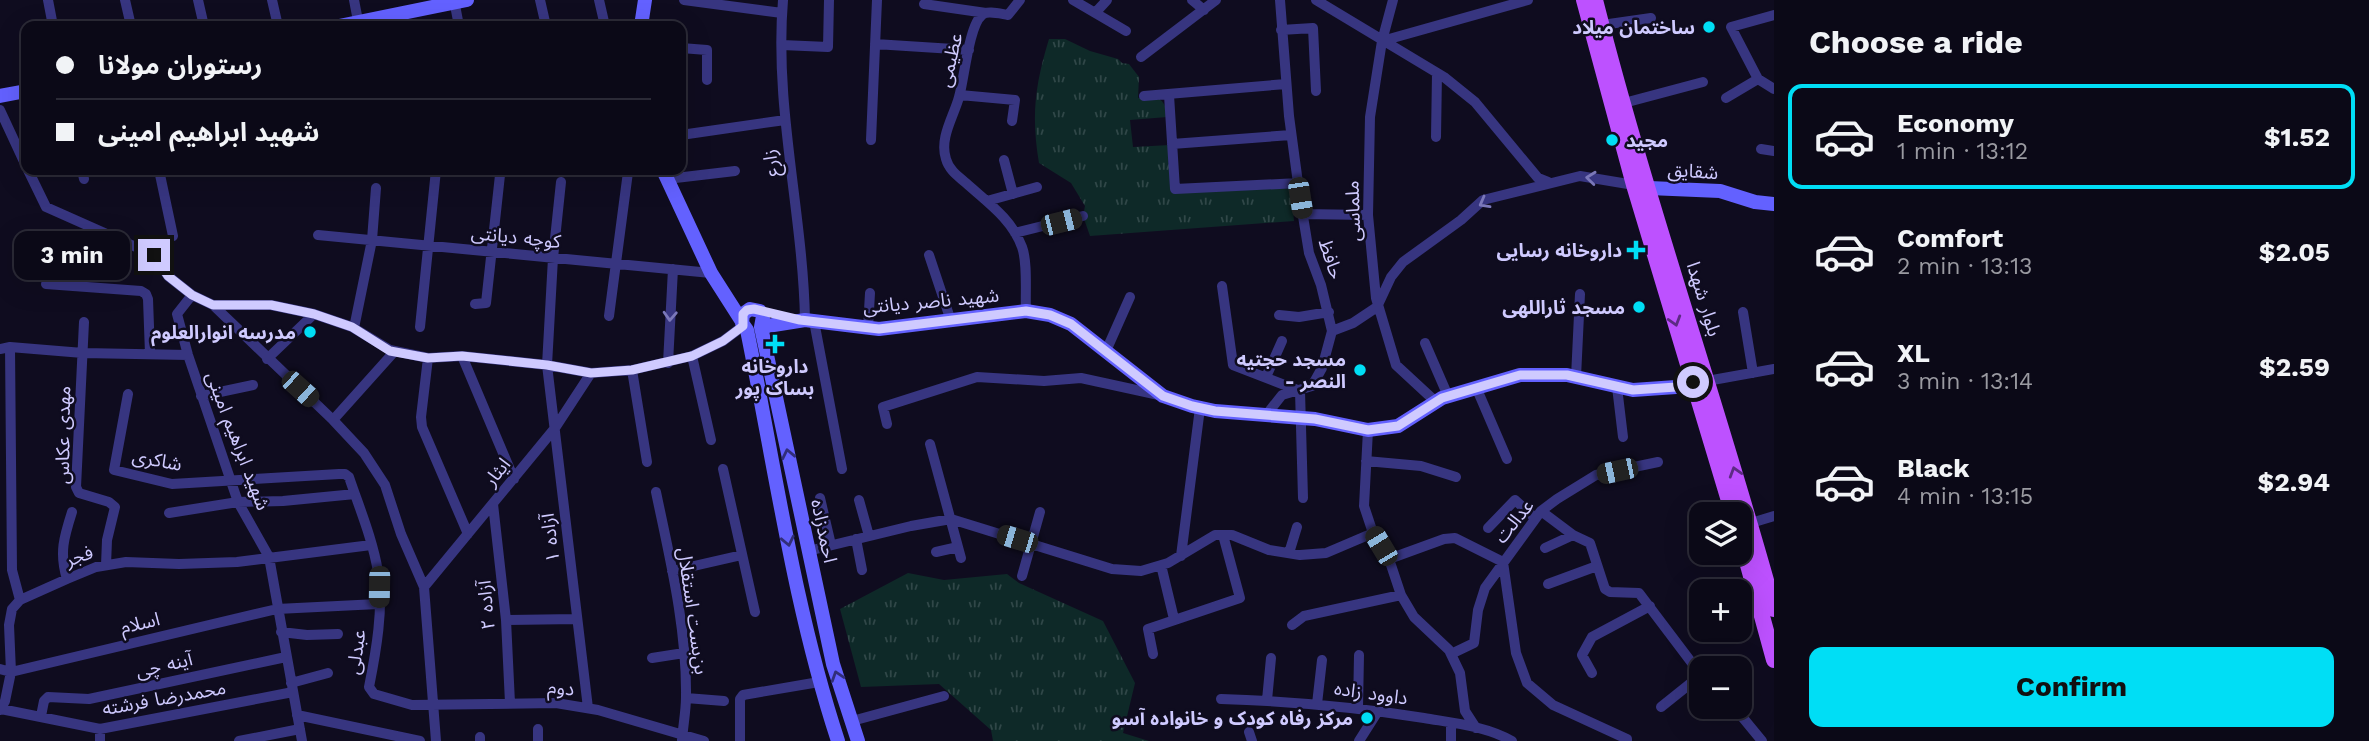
<!DOCTYPE html>
<meta charset="utf-8">
<style>
:root{--surface:#0b0917;--page:#141220;--text:#f1f3f6;--muted:#9a9aa1;--line:#2b2a36;--accent:#00def5}
body{margin:0;font-family:"Work Sans","Noto Sans Arabic",sans-serif;background:var(--page);color:var(--text);height:100vh;display:flex;flex-direction:column;font-size:26px;white-space:nowrap}
*{box-sizing:border-box;margin:0}
p{font-size:23px;color:var(--muted)}
.icon{flex:none;width:38px;height:38px;fill:none;stroke:currentColor;stroke-width:2;stroke-linecap:round;stroke-linejoin:round}
.map{position:relative;flex:1;overflow:hidden}
.details{display:flex;flex-direction:column;background:var(--surface);width:595px}
.details>*{flex:none}
.hud{position:absolute;left:21px;top:21px;width:665px;height:154px;border-radius:14px;box-shadow:0 7px 28px #0002,0 0 0 2px var(--line);display:grid;align-content:center;height:154px;padding:0 35px;background:var(--surface)}
.tools{position:absolute;left:1689px;top:502px;display:grid;gap:14px}
.tools a{display:grid;place-items:center;width:63px;height:63px;border-radius:14px;background:var(--surface);box-shadow:0 7px 28px #0002,0 0 0 2px var(--line);font-size:35px}
.end{position:absolute;width:32px;height:32px;margin:-16px;border:9px solid #cfcaff;background:#111;box-shadow:0 0 0 4px #111}
.from{border-radius:50%}
.bubble{position:absolute;height:49px;border-radius:14px;background:var(--surface);box-shadow:0 7px 28px #0002,0 0 0 2px var(--line);font-size:23px;font-weight:700;line-height:49px;text-align:center}
.car{position:absolute;width:21px;height:42px;margin:-21px -10px;border-radius:9px;box-shadow:0 0 5px 2px #0007;background:linear-gradient(#222 24%,#8ab4d8 0 40%,#222 0 76%,#8ab4d8 0 86%,#222 0)}
.hud b{display:flex;align-items:center;gap:24px;height:66px;font-size:26px}
.hud b+b{border-top:2px solid var(--line)}
.hud i{width:18px;height:18px;background:var(--text)}
ul{padding:0;list-style:none}
li{display:flex;align-items:center;gap:21px;height:105px;margin:0 14px 10px;padding:0 21px;border:4px solid transparent;border-radius:14px}
li div{flex:1}
li b{display:block;font-size:26px}
li em{font-style:normal;font-weight:700}
li.active{border-color:var(--accent)}
li>.icon{width:63px;height:63px;stroke-width:1.5}
h2{padding:0 35px;font-size:32px;line-height:84px}
.primary-button{display:flex;gap:14px;margin-top:auto;padding:14px 35px}
.primary-button a{flex:1;height:80px;border-radius:14px;background:var(--accent);color:#111;font-size:28px;font-weight:700;line-height:80px;text-align:center}
main{display:flex;flex:1;min-height:0}
.map>svg:first-child{display:block}
</style>
<main>
<div class="map">
<svg width="1774" height="741" viewBox="0 0 1774 741">
<defs>
<pattern id="grass-tufts" width="24" height="20" patternUnits="userSpaceOnUse" patternTransform="scale(1.75)"><rect width="24" height="20" fill="#0e2928"/><path d="M3 7l-1-3M5 7V3M7 7l1-3M15 17l-1-3M17 17v-4M19 17l1-3" fill="none" stroke="#304748"/></pattern>
</defs>
<rect width="100%" height="100%" fill="#0f0c1f"/>
<path fill="url(#grass-tufts)" d="M1049 39H1065L1090 51 1118 59 1122 63 1129 64 1139 77 1138 98C1155 93 1167 99 1167 117L1130 120 1133 147 1170 145 1173 193 1291 188 1294 221 1090 236 1083 216 1085 206 1071 183 1039 163C1031 116 1035 85 1049 39Z
M908 573 944 580 1007 574 1019 583 1103 621 1135 683 1123 733 1149 741H993L991 730 939 684 861 687 840 609Z"/>
<g fill="none" stroke-linecap="round" stroke-linejoin="round">
<path stroke="#373580" stroke-width="10" d="M48 0 53 26
M125 0 131 26
M198 0 204 26
M272 0 278 26
M354 0 359 26
M454 0 459 26
M540 0 546 26
M599 0 605 26
M684 0 782 13
M783 0C774 108 803 213 805 320
M1020 0 1008 15C1001 14 987 10 982 15 969 25 964 80 959 97 954 116 939 138 946 159 949 170 958 176 966 183 987 202 1012 219 1022 247 1028 263 1025 293 1026 311
M1073 0 1126 31
M1192 0 1204 10
M1316 0 1444 77 1475 102 1538 178 1548 182
M1393 0 1382 41 1370 117 1368 215 1376 298 1396 365 1436 402
M924 4 986 13
M1096 12 1107 0
M1774 15 1731 27 1758 79 1774 89
M1602 25 1651 18
M1281 30 1313 28 1316 91
M1382 41 1528 0
M875 44 969 50
M782 45 828 47 829 0
M681 48 707 50V80
M1141 57 1216 0
M960 95 1015 100 1012 121
M1169 95 1175 189 1299 183
M1144 96 1286 84
M1726 98 1758 79
M1624 103 1703 82
M0 110 26 166
M681 135 785 120
M1436 137 1437 73
M871 140 877 0
M1172 144 1291 135
M1761 149 1774 151
M1004 160 1013 194
M28 170 46 207 154 255 168 276 192 295 213 305 333 420 364 453 385 485 401 534 424 587 436 741
M82 170 84 179
M159 170 173 236
M667 179 735 171
M561 182 553 258 547 365 588 708
M987 201 1037 187
M1302 214 1368 215
M1015 233 1083 216
M318 235 711 273
M929 255 951 321
M46 284 141 291 146 294 148 299 150 354
M1222 286 1233 365 1300 391 1303 498
M192 295 177 314 188 355 238 502 269 557 302 741
M475 304 486 303 500 175
M213 305H271L314 314 352 327 390 350 428 358 462 356 547 365 591 373 632 370 692 356 723 341 743 326
M1743 312 1753 373
M1279 315 1299 317 1329 312
M609 316 628 172
M814 321 842 469
M84 322 76 487 79 493 109 502 115 507 107 540 106 565
M420 327 436 170
M354 328 372 240 376 188
M868 328 870 293
M1332 331 1353 323 1377 307 1391 277 1403 262 1461 220 1483 200 1580 176 1634 185
M1425 343 1448 396
M10 347 12 570 20 600
M0 349 10 347 83 353 188 355
M1106 351 1130 297
M462 356 514 479
M692 356 711 440
M428 358 421 417 422 427 468 534
M267 359 314 314
M668 363 673 269
M632 370 647 462
M1266 377 1282 341
M1576 377 1580 294
M1707 381 1774 369
M1476 387 1507 459
M1617 387 1623 437
M128 394 114 470 172 484 339 474H345L349 477C359 507 373 540 378 572 384 607 376 652 369 687L374 694 412 705 556 703 598 710 704 741
M201 396 253 385
M1267 414 1282 395 1312 386 1322 368 1332 331 1321 285 1309 253 1300 198 1289 116 1280 0
M333 420 394 352
M887 424 883 407 977 377 1044 381 1081 378 1159 395
M1368 430 1364 506 1373 533 1389 559 1401 595 1414 617 1449 650 1460 673 1465 711 1476 728
M930 444 961 558
M1366 461 1421 466 1456 477
M723 469 755 612
M656 492C670 559 687 628 686 697 686 711 683 726 682 740
M820 498 831 545
M859 500 869 536
M493 504 506 620 510 703
M1541 511 1573 535 1590 543 1605 589 1610 592 1639 593 1701 675
M169 513 238 502 283 501 355 494
M1751 523 1774 516
M1488 528 1515 500 1535 518
M856 539 862 570
M1545 548 1573 535
M808 551 911 526 951 519 1112 569 1141 571 1168 563 1215 535H1232L1269 550 1300 555 1326 553 1373 533
M936 552 958 547
M1289 553 1297 527
M1181 556 1200 408
M1389 559 1444 539 1455 538 1503 562 1516 653 1527 683 1553 705 1627 739V741
M1161 565 1174 619
M672 571 742 555
M1022 576 1040 512
M67 579C59 553 64 537 72 512
M1548 584 1597 566
M424 587 555 428 591 373
M506 620 577 619
M1292 625 1304 616 1401 595
M281 632 307 635 338 634
M1153 654 1148 629 1240 598 1223 535
M1451 654 1474 643 1478 610 1485 588 1541 511 1557 499 1596 475 1658 462
M652 658 684 653
M0 669 11 672 277 609 378 604
M1592 673 1582 655 1592 637 1650 606
M291 683 328 673
M686 698 724 701
M1221 699C1290 701 1356 707 1424 718 1453 723 1486 726 1512 741
M1267 700 1271 658
M1317 704 1322 660
M1661 707 1701 675
M1734 707 1762 741
M1358 708 1359 655
M1 709 100 729 293 692
M0 710 5 701 11 672 9 625 12 609 20 600 67 579 96 567 126 562 179 564 237 562 371 545
M297 715 420 741
M41 716 44 701 48 697 89 699 286 657
M852 721 944 696
M100 729V741
M1249 732 1252 741
M239 741 300 729
M480 741V737
M538 741V729
M740 741V699L743 695 819 682
M1359 741 1378 711
M1451 741V723"/>
<path stroke="#6361ff" stroke-width="14" d="M339 26 467 0
M641 26 645 0
M0 96 26 91
M663 170 711 273 741 320
M1649 188 1720 191 1755 202 1774 204
M761 327 805 320 879 329 1026 311 1050 315 1071 324 1163 396 1192 406 1215 411 1315 419 1368 430 1398 426 1442 398 1520 375H1567L1633 390 1676 387 1693 382
M838 741C794 607 775 467 747 330L742 323 743 314 750 309 760 311 763 316 761 327 833 664 858 741"/>
<path stroke="#bd51ff" stroke-width="16" d="M1584 0 1634 185 1733 514
M1595 0C1647 205 1718 405 1774 609
M1740 536 1774 660"/>
</g>
<defs><path id="oneway-chevron" d="M-2-3.5L2.5 0L-2 3.5" fill="none" stroke-width="1.6" stroke-linecap="round" stroke-linejoin="round" transform="scale(1.75)"/></defs>
<g stroke="#7b78b9">
<use href="#oneway-chevron" transform="translate(1591 178) rotate(-174)"/>
<use href="#oneway-chevron" transform="translate(1484 203) rotate(151)"/>
<use href="#oneway-chevron" transform="translate(670 316) rotate(93)"/>
</g>
<g stroke="#5d2b84">
<use href="#oneway-chevron" transform="translate(1675 321) rotate(73)"/>
<use href="#oneway-chevron" transform="translate(1735 472) rotate(-107)"/>
</g>
<g stroke="#312e79">
<use href="#oneway-chevron" transform="translate(788 454) rotate(-102)"/>
<use href="#oneway-chevron" transform="translate(788 541) rotate(78)"/>
<use href="#oneway-chevron" transform="translate(837 676) rotate(-108)"/>
</g>
<g fill="none" stroke-linecap="round" stroke-linejoin="round">
<path stroke="#cfcaff" stroke-width="9" d="M154 255 168 276 192 295 213 305H271L314 314 352 327 390 351 428 358 462 356 547 365 591 373 632 370 692 356 723 341 743 326V314L747 310 754 309 800 320 879 329 1026 311 1050 315 1071 324 1163 396 1192 406 1215 411 1315 419 1368 430 1398 426 1442 398 1520 375H1567L1633 390 1676 387 1693 382"/>
</g>
<g fill="#00def5" stroke="#0f0c1f" stroke-width="2.5">
<circle cx="1709" cy="27" r="7"/>
<circle cx="1612" cy="140" r="7"/>
<path d="M1632.5 239.5h7v7h7v7h-7v7h-7v-7h-7v-7h7z"/>
<circle cx="1639" cy="307" r="7"/>
<circle cx="310" cy="332" r="7"/>
<path d="M771.5 333.5h7v7h7v7h-7v7h-7v-7h-7v-7h7z"/>
<circle cx="1360" cy="370" r="7"/>
<circle cx="1367" cy="718" r="7"/>
</g>
<g text-anchor="middle" dominant-baseline="central" stroke-width="5" stroke-linejoin="round" paint-order="stroke">
<g font-size="19" font-weight="bold" fill="#cfcaff" stroke="#0f0c1f" text-anchor="end">
<text x="1695" y="27">ساختمان میلاد</text>
<text x="1626" y="140" text-anchor="start">مجید</text>
<text x="1622" y="250">داروخانه رسایی</text>
<text x="1625" y="307">مسجد ثاراللهی</text>
<text x="296" y="332">مدرسه انوارالعلوم</text>
<text x="1346" y="359">مسجد حجتیه<tspan x="1346" dy="22">- النصر</tspan></text>
<text x="775" y="366" text-anchor="middle">داروخانه<tspan x="775" dy="22">بساک پور</tspan></text>
<text x="1353" y="718">مرکز رفاه کودک و خانواده آسو</text>
</g>
<g font-size="19" fill="#cfcaff" stroke="#0f0c1f">
<text transform="translate(950 60) rotate(-77)">عظیمی</text>
<text transform="translate(771 163) rotate(-97)">زارع</text>
<text transform="translate(1693 171) rotate(4)">شقایق</text>
<text transform="translate(1353 211) rotate(-92)">ملماسی</text>
<text transform="translate(516 237) rotate(6)">کوچه دیانتی</text>
<text transform="translate(1331 259) rotate(72)">حافظ</text>
<text transform="translate(1704 299) rotate(73)">بلوار شهدا</text>
<text transform="translate(931 301) rotate(-5)">شهید ناصر دیانتی</text>
<text transform="translate(63 435) rotate(-89)">مهدی عکاس</text>
<text transform="translate(238 441) rotate(69)">شهید ابراهیم امینی</text>
<text transform="translate(157 460) rotate(10)">شاکری</text>
<text transform="translate(497 472) rotate(-51)">ایثار</text>
<text transform="translate(1514 521) rotate(-51)">عدالت</text>
<text transform="translate(824 531) rotate(78)">احمدزاده</text>
<text transform="translate(550 538) rotate(-97)">آزاده ۱</text>
<text transform="translate(79 556) rotate(-20)">فجر</text>
<text transform="translate(486 605) rotate(-95)">آزاده ۲</text>
<text transform="translate(693 611) rotate(82)">بن‌بست استقلال</text>
<text transform="translate(140 623) rotate(-13)">اسلام</text>
<text transform="translate(356 652) rotate(-82)">عبدلی</text>
<text transform="translate(164 665) rotate(-13)">آینه چی</text>
<text transform="translate(561 688) rotate(5)">دوم</text>
<text transform="translate(1371 693) rotate(8)">داوود زاده</text>
<text transform="translate(164 698) rotate(-10)">محمدرضا فرشته</text>
</g>
</g>
</svg>
<div class="tools">
<a><svg class="icon" aria-label="layers" viewBox="0 0 24 24"><path d="M12 4l9 5-9 5-9-5zM3 14l9 5 9-5"/></svg></a>
<a>+</a>
<a>−</a>
</div>
<i class="end from" style="left:1693px;top:382px"></i>
<i class="end" style="left:154px;top:255px"></i>
<div class="bubble" style="left:14px;top:231px;width:116px">3 min</div>
<i class="car" style="left:1300px;top:198px;rotate:171deg"></i>
<i class="car" style="left:1061px;top:222px;rotate:76deg"></i>
<i class="car" style="left:300px;top:389px;rotate:132deg"></i>
<i class="car" style="left:1617px;top:471px;rotate:258deg"></i>
<i class="car" style="left:1017px;top:539px;rotate:287deg"></i>
<i class="car" style="left:1381px;top:546px;rotate:329deg"></i>
<i class="car" style="left:379px;top:587px;rotate:181deg"></i>
<div class="hud">
<b><i class="from"></i>رستوران مولانا</b>
<b><i></i>شهید ابراهیم امینی</b>
</div>
</div>
<section class="details">
<h2>Choose a ride</h2>
<ul>
<li class="active"><svg class="icon" aria-label="car" viewBox="0 0 24 24"><path d="M5 17H2v-5l4-1 3-4h7l3 4 3 1v5h-3M9 17h6M6 11h13"/><circle cx="7" cy="17" r="2"/><circle cx="17" cy="17" r="2"/></svg><div><b>Economy</b><p>1 min · 13:12</p></div><em>$1.52</em></li>
<li><svg class="icon" aria-label="car" viewBox="0 0 24 24"><path d="M5 17H2v-5l4-1 3-4h7l3 4 3 1v5h-3M9 17h6M6 11h13"/><circle cx="7" cy="17" r="2"/><circle cx="17" cy="17" r="2"/></svg><div><b>Comfort</b><p>2 min · 13:13</p></div><em>$2.05</em></li>
<li><svg class="icon" aria-label="car" viewBox="0 0 24 24"><path d="M5 17H2v-5l4-1 3-4h7l3 4 3 1v5h-3M9 17h6M6 11h13"/><circle cx="7" cy="17" r="2"/><circle cx="17" cy="17" r="2"/></svg><div><b>XL</b><p>3 min · 13:14</p></div><em>$2.59</em></li>
<li><svg class="icon" aria-label="car" viewBox="0 0 24 24"><path d="M5 17H2v-5l4-1 3-4h7l3 4 3 1v5h-3M9 17h6M6 11h13"/><circle cx="7" cy="17" r="2"/><circle cx="17" cy="17" r="2"/></svg><div><b>Black</b><p>4 min · 13:15</p></div><em>$2.94</em></li>
</ul>
<div class="primary-button"><a>Confirm</a></div>
</section>
</main>
